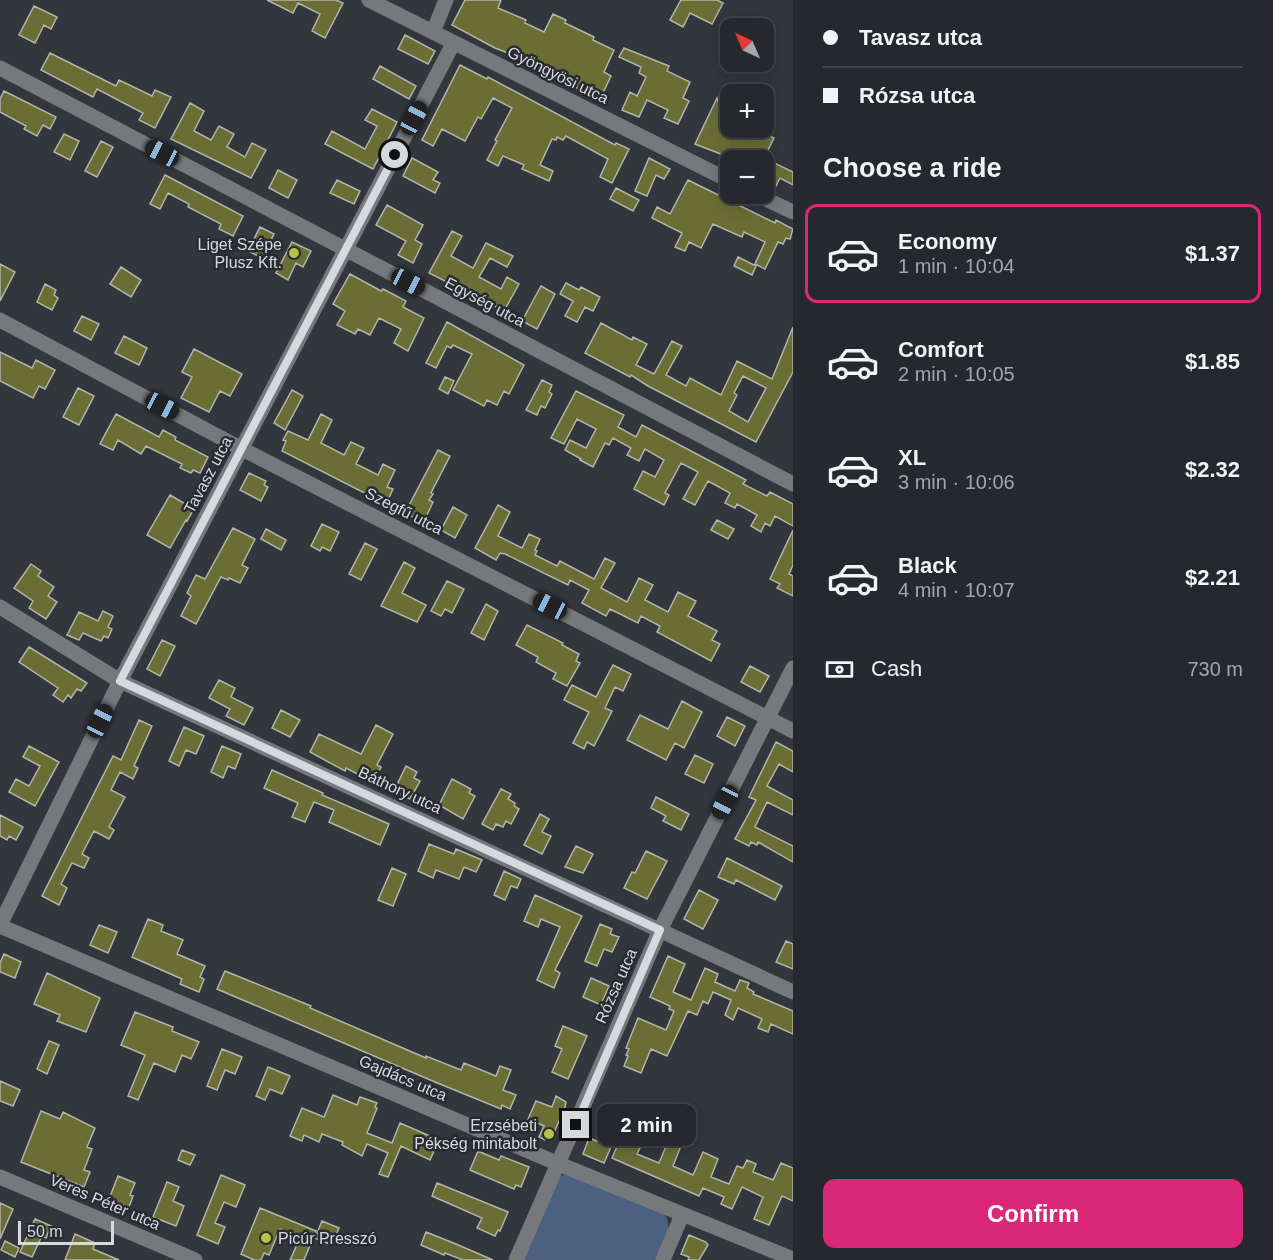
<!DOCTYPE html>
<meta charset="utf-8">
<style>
:root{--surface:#26282e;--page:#2e3036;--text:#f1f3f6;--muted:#a4a6aa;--line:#42444a;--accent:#db2777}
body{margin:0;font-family:Helvetica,sans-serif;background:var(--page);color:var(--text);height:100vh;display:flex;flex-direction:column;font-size:22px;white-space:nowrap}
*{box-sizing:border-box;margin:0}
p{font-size:20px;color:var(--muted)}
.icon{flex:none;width:33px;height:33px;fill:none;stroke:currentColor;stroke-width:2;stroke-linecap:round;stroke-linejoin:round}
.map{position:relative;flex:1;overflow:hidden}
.sheet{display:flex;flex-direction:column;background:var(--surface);width:480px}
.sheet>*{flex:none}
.banner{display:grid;align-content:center;height:132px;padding:0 30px;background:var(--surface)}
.needle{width:39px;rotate:316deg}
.fabs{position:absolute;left:720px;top:18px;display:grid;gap:12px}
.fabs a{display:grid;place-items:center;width:54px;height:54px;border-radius:12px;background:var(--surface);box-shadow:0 3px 15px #0003,0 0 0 2px var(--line);font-size:30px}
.scale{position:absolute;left:18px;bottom:15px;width:96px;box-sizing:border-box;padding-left:6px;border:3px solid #d6d9dd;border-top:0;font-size:16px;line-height:21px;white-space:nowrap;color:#d6d9dd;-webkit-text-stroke:4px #282c32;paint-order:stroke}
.end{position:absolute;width:27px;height:27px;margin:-14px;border:8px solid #d6d9dd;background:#111;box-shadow:0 0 0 3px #111}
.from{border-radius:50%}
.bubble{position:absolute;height:42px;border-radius:12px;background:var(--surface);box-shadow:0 3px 15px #0003,0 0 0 2px var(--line);font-size:20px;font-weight:800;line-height:42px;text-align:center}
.car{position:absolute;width:18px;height:36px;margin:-18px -9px;border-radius:8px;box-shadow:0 0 4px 2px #0007;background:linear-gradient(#222 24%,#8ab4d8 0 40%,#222 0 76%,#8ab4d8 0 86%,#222 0)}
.banner b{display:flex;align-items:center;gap:21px;height:57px;font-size:22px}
.banner b+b{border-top:2px solid var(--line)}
.banner i{width:15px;height:15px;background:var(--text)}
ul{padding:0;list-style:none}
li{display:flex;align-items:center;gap:18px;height:99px;margin:0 12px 9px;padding:0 18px;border:3px solid transparent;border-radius:12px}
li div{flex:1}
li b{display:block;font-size:22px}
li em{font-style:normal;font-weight:800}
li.selected{border-color:var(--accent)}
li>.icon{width:54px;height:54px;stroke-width:1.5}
h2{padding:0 30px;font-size:27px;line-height:72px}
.pay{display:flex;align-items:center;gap:15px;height:66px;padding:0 30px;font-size:22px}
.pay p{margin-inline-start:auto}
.action{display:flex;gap:12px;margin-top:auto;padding:12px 30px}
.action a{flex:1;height:69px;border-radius:12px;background:var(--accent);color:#fff;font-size:24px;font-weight:800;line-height:69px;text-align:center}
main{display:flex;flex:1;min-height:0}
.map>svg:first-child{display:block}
</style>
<main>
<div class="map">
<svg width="793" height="1260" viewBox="0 0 793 1260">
<rect width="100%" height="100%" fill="#32363d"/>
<path fill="#4c6180" d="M568 1173 663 1212C676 1227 662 1244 656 1260H523L555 1186 561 1176Z"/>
<path fill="#6a6e35" stroke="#b3b4ab" stroke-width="1.5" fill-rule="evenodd" d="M267 0H336L343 3 325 38 312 31 320 14 298 3 293 13Z
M465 0H501L498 8 526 20 525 23 544 32 553 14 566 20 565 23 594 37 593 40 614 50 604 72 611 76 600 99 529 65 531 62 495 48 452 25Z
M681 0H717L723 3 712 24 690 13 683 27 670 20Z
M34 6 57 17 51 29 44 25 35 43 19 35Z
M405 35 435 51 428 64 398 49Z
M624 48 669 66 667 71 690 82 683 98 689 101 678 124 664 118 668 110 647 100 639 117 622 110 630 92 637 96 646 77 639 73 641 67 619 57Z
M50 53 116 86 119 80 152 96 155 90 171 97 155 128 139 120 143 113 97 89 93 97 41 70Z
M460 65 487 79 488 77 615 145 616 143 629 149 612 183 600 177 608 159 566 136 563 140 557 137 556 140 552 139 540 165 553 171 549 181 522 169 524 165 503 156 498 166 487 160 497 141 495 140 512 108 493 98 481 119 478 117 465 141 442 129 433 146 422 140Z
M380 66 416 86 409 99 373 79Z
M4 91 56 117 50 129 43 125 37 136 24 129 26 126 0 112V99Z
M717 98 727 128H767L764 133 774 138 764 158 793 172V185L780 178 776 186 764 180V159L736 160 695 144Z
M190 103 204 111 194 131 211 140 219 126 234 134 227 147 245 157 252 143 266 150 251 178 171 139Z
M372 109 397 122 373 169 325 144 332 131 365 149 377 126 365 120Z
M64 134 79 141 70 160 54 152Z
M101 141 113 147 97 177 85 171Z
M412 158 438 172 433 180 440 183 435 193 403 176Z
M649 158 670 169 664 179 656 175 647 196 635 191Z
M278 170 297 180 288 198 269 188Z
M165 175 243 216 233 236 219 229 221 224 188 207 189 204 168 193 160 209 150 204Z
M337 180 360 191 354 204 330 193Z
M688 180 775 223 776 220 793 229 790 239 786 238 783 244 778 242 765 269 755 264 765 242 744 232 742 237 713 224 701 248 689 242 685 251 675 247 682 233 652 218 657 207 670 214Z
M616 188 639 200 633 211 610 199Z
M387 205 423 225 415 240 422 244 413 263 398 255 406 241 376 225Z
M260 227 274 234 262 258 248 251Z
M452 231 462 236 451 256 473 268 486 243 513 256 507 267 490 258 479 277 501 289 507 277 519 284 504 311 429 273Z
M292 242 311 251 303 267 296 263 288 280 276 273Z
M738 257 756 266 752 275 734 266Z
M0 264 15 272 0 301Z
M121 267 141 280 131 297 110 284Z
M350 274 381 291 383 289 406 301 403 307 424 318 408 351 394 343 401 329 379 318 370 335 358 329 355 334 337 325 345 311 333 304Z
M566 283 579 290 581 287 600 297 593 311 585 307 577 322 565 316 573 301 560 294Z
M45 284 56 290 54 295 58 298 52 310 37 302Z
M541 286 555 294 537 329 522 321Z
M82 316 99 324 91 340 74 331Z
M447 322 524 365 509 394 504 391 497 405 487 400 484 406 453 390 472 354 453 345 451 348 447 346 436 368 426 363Z
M601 323 632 340 633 337 647 344 636 365 654 374 672 341 682 346 666 375 686 386 690 378 721 395 737 361 772 379 793 327V372L756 442 648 386 631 375 630 377 585 353ZM743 376 766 388 748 422 729 411 737 395 734 393Z
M124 336 147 348 139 365 115 353Z
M194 349 242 374 230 396 220 391 209 412 181 398 192 377 182 372Z
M0 352 32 368 36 360 55 370 45 389 39 386 33 398 0 381Z
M445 377 454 381 448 394 439 389Z
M542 380 552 385 549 392 552 394 545 408 541 406 537 415 526 410Z
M78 388 94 396 79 425 63 417Z
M292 390 303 396 285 430 274 423Z
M576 391 624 415 618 427 636 437 642 425 746 480 743 484 767 496 770 492 793 504V526L775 516 770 526 765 523 761 532 751 526 757 515 737 504 735 508 725 503 730 493 708 481 695 505 683 499 698 472 681 463 665 493 669 495 664 505 634 489 643 471 655 477 664 460 645 449 639 461 627 455 631 448 613 438 609 445 605 443 593 467 580 460 581 459 565 450 570 440 586 448 596 429 577 419 564 444 551 438Z
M116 414 159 437 163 430 176 437 175 440 208 457 200 473 193 470 191 473 180 468 182 464 146 446 141 454 118 440 113 450 100 444Z
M321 414 332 420 321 443 344 455 351 442 364 448 356 464 378 475 383 464 395 470 387 487 393 489 386 504 282 451 286 441 283 440 288 431 308 440Z
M438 450 450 456 431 493 433 494 429 500 433 502 426 517 422 515 419 520 405 513Z
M249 473 266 481 264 485 268 487 261 501 240 490Z
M170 495 194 509 187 521 186 520 170 548 147 535Z
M498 505 510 512 498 536 522 548 529 534 540 539 535 550 537 551 535 555 557 566 560 561 594 579 605 558 615 563 601 588 627 602 639 578 653 585 645 600 668 612 678 592 696 601 688 616 717 631 712 640 720 644 711 661 657 632 660 626 641 616 638 623 610 609 606 616 582 603 589 590 570 580 568 585 505 554 500 553 496 560 475 548Z
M453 507 467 515 455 538 441 530Z
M717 520 734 529 728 539 711 530Z
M322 524 339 532 330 551 322 547 320 551 311 546Z
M233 528 255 539 242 565 248 568 240 583 229 578 228 580 221 577 196 624 181 616 191 596 187 593 196 575 205 579Z
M266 529 286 540 281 550 261 539Z
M793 530V565L789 574 793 576V596L777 588 780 584 770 579Z
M365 543 377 549 361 580 349 574Z
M404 562 415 568 402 593 426 605 417 622 381 606Z
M31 564 41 571 38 576 54 587 48 596 57 602 46 619 29 608 33 601 14 588Z
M447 581 464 589 452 613 445 609 441 616 431 611Z
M486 604 498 611 484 640 471 633Z
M103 611 113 616 108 627 112 629 108 638 104 636 101 641 83 633 79 640 67 635 79 612 98 621Z
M527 625 563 643 562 645 579 654 576 661 580 663 567 686 553 679 556 673 536 662 538 657 516 645Z
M162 640 175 646 160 676 147 669Z
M29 647 87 683 81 691 77 689 71 698 68 695 63 702 53 695 58 688 19 662Z
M613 665 631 674 623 691 615 687 605 708 612 711 594 746 587 742 584 749 573 743 589 712 564 700 572 685 596 697Z
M750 666 769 676 760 692 741 682Z
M219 680 235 688 231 697 253 708 244 725 226 716 230 709 209 698Z
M682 701 702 712 684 748 675 743 666 760 627 740 640 715 668 729Z
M281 710 300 720 290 737 272 728Z
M727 717 745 726 735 746 717 736Z
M139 720 152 726 134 766 138 768 133 779 120 772 111 790 125 797 109 827 114 830 109 839 94 831 82 854 89 858 84 868 72 863 61 884 67 888 59 905 42 896 113 756 121 760Z
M376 725 393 734 377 765 381 767 373 782 346 768 345 771 310 752 319 734 361 754Z
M184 727 204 736 196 754 186 750 179 766 169 761Z
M776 742 793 751V772L779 764 767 786 793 800V815L767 802 755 827 793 846V862L758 842 757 845 751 842 749 846 735 839 756 800 749 797Z
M29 746 59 762 35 806 9 792 16 779 29 786 40 766 23 757Z
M222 746 241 754 235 769 228 766 223 778 211 772Z
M695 755 713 764 704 783 685 774Z
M406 766 417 772 414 778 420 781 410 799 394 791Z
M272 770 323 793 322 795 389 824 380 845 329 822 334 810 314 802 305 822 292 817 298 803 264 788Z
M452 779 471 789 469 793 475 796 463 819 439 805Z
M501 789 511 794 508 799 515 803 514 806 519 809 511 824 506 821 503 827 496 824 493 830 482 824Z
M656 797 689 814 681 830 663 821 666 816 651 808Z
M540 814 549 819 542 832 551 836 542 854 524 845Z
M0 815 23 827 16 840 9 836 7 840 0 836Z
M429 844 454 854 456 849 482 860 476 872 464 867 459 879 436 870 433 878 418 871Z
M576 846 593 854 583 873 565 867Z
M646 851 667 861 647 899 624 888 632 872 635 873Z
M727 858 782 886 775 900 736 880 734 884 718 877Z
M392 868 406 874 393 906 378 900Z
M504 871 521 879 517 888 511 886 505 900 494 895Z
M699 890 718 900 703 929 684 919Z
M535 895 582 916 555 970 560 973 554 988 537 980 560 927 541 919 538 927 524 921Z
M148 919 163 925 161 931 183 940 177 954 205 966 200 977 204 979 199 992 180 984 182 979 132 957Z
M600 924 612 929 610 934 619 937 612 952 604 949 597 966 585 961Z
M99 925 117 932 108 953 90 945Z
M786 941 793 944V969L776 962Z
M4 954 21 962 15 978 0 972V963Z
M668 956 685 964 673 992 691 1000 705 968 718 974 715 982 735 991 740 980 749 983 747 988 754 992 753 994 793 1011V1034L771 1024 768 1032 758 1028 762 1019 738 1008 733 1020 725 1015 731 1000 713 992 708 1004 703 1001 697 1015 688 1011 667 1056 651 1049 641 1073 624 1066 628 1056 626 1055 629 1049 626 1048 638 1018 666 1030 674 1011 669 1009 670 1006 650 997Z
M225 971 311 1006 310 1008 426 1058V1056L461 1070 464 1063 496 1076 500 1066 511 1070 503 1090 516 1095 510 1109 502 1105 501 1109 435 1082 217 989Z
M47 973 100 998 86 1032 57 1021 60 1015 34 1004Z
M591 978 609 986 601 1005 583 997Z
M135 1012 173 1027 172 1031 199 1042 191 1059 182 1055 175 1072 154 1063 138 1100 128 1096 145 1055 121 1045Z
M563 1026 587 1036 568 1079 552 1072 562 1049 555 1046Z
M49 1041 59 1045 47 1074 37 1069Z
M222 1049 242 1057 235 1074 225 1070 217 1090 207 1086Z
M268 1067 290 1076 282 1094 270 1089 265 1100 256 1096Z
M0 1081 20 1090 13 1106 0 1101Z
M333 1095 357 1105 360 1097 377 1103 375 1107 377 1108 367 1133 392 1143 400 1123 439 1140 430 1160 401 1146 388 1177 379 1174 388 1153 367 1144 362 1156 342 1145 343 1142 322 1134 319 1142 304 1135 302 1141 290 1136 302 1108 324 1117Z
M556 1096 566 1102 565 1107 553 1135 545 1140 539 1137 544 1126 528 1119 536 1101 552 1107Z
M41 1111 60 1119 63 1112 95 1128 87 1147 92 1149 84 1170 90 1172 84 1187 21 1162Z
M672 1132 684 1138 673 1166 693 1175 703 1152 718 1159 711 1177 729 1184 737 1166 743 1168 747 1160 756 1164 753 1172 773 1180 781 1163 793 1168V1201L782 1196 769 1225 754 1219 763 1197 742 1187 732 1209 721 1204 724 1197 703 1188 699 1196 612 1158 622 1135 642 1144 637 1154 659 1163Z
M589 1138 611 1147 604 1163 583 1154Z
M182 1150 195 1155 190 1165 178 1160Z
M478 1151 499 1160 501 1156 529 1167 521 1187 516 1185 514 1189 470 1170Z
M221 1175 245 1185 236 1207 224 1202 215 1223 225 1227 218 1244 197 1235Z
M118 1176 135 1183 130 1195 133 1196 129 1207 109 1199Z
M167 1182 179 1187 173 1201 184 1206 176 1226 153 1217Z
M437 1183 508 1212 500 1231 498 1230 495 1236 477 1228 482 1218 432 1196Z
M0 1203 13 1209 0 1239Z
M260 1208 316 1231 304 1260H290L300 1238 280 1229 269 1255 264 1253 261 1260H254L241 1254Z
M35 1219 51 1226 46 1238 42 1236 32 1257 20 1252Z
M322 1221 339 1228 332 1245 315 1238Z
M426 1232 456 1244 493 1260H463L445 1253 444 1255 421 1245Z
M75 1234 95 1243 93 1249 119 1260H65Z
M689 1235 706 1242 708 1245 699 1260H688L689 1257 681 1254Z
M5 1241 19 1248 15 1257 1 1250Z"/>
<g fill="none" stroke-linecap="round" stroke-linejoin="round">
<path stroke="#76787b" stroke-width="15" d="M369 0 730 181
M433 32 446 0
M0 68 793 484
M755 194 793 212
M0 320 242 449 793 731
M0 607 120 681 793 992
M0 925 120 681 453 44
M0 926 559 1164 793 1259
M0 1177 195 1260
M516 1260 660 930 793 668
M663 1260 682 1215"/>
</g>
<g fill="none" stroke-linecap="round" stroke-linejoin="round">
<path stroke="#d6d9dd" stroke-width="8" d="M395 155 120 681 660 930 576 1125"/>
</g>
<g fill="#bac045" stroke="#282c32" stroke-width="2">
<circle cx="294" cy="253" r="6"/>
<circle cx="549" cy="1134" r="6"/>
<circle cx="266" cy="1238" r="6"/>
</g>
<g text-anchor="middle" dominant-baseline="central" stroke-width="5" stroke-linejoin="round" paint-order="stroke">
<g font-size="16" fill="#d6d9dd" stroke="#282c32">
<text transform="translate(558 75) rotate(26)">Gyöngyösi utca</text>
<text transform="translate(485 302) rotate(28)">Egység utca</text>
<text transform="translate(208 475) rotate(-62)">Tavasz utca</text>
<text transform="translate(404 511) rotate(27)">Szegfű utca</text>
<text transform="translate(400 790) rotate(25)">Báthory utca</text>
<text transform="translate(616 986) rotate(-66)">Rózsa utca</text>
<text transform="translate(403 1078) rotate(23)">Gajdács utca</text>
<text transform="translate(105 1202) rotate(23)">Veres Péter utca</text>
</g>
<g font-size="16" fill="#d6d9dd" stroke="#282c32" text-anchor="end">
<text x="282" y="244">Liget Szépe<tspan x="282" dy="18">Plusz Kft.</tspan></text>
<text x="537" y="1125">Erzsébeti<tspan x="537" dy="18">Pékség mintabolt</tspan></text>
<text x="278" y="1238" text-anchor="start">Picúr Presszó</text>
</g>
</g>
</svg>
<div class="fabs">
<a><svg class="needle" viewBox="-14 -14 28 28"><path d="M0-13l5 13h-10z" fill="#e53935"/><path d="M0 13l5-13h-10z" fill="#a4a6aa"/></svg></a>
<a>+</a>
<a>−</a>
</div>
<div class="scale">50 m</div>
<i class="end from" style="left:395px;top:155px"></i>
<i class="end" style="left:576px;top:1125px"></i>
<div class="bubble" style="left:597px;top:1104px;width:99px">2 min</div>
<i class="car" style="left:414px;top:118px;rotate:28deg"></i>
<i class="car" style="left:162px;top:153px;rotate:298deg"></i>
<i class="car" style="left:408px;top:282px;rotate:118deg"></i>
<i class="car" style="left:162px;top:406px;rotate:118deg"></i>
<i class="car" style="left:550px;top:606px;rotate:297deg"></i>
<i class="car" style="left:100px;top:721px;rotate:26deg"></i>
<i class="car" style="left:725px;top:802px;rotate:207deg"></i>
</div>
<section class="sheet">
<div class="banner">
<b><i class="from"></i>Tavasz utca</b>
<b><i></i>Rózsa utca</b>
</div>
<h2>Choose a ride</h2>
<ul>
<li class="selected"><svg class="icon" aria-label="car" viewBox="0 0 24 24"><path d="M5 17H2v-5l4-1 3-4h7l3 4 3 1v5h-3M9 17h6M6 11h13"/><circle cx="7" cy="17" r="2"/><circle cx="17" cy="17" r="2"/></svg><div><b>Economy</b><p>1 min · 10:04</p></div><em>$1.37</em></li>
<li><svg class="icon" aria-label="car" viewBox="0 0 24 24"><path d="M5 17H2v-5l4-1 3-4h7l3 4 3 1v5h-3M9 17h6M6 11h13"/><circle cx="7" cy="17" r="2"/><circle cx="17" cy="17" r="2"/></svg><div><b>Comfort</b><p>2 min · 10:05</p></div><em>$1.85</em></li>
<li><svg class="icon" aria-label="car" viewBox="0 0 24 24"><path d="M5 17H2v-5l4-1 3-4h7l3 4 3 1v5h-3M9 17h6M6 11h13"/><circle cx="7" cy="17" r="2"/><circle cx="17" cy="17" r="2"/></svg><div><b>XL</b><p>3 min · 10:06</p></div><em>$2.32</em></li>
<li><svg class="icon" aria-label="car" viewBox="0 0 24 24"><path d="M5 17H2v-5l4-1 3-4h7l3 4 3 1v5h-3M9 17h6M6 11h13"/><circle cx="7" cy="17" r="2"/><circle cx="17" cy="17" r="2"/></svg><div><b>Black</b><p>4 min · 10:07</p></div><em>$2.21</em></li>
</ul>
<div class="pay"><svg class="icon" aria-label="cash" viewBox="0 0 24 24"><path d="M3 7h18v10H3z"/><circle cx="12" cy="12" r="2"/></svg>Cash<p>730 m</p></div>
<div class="action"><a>Confirm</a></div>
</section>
</main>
